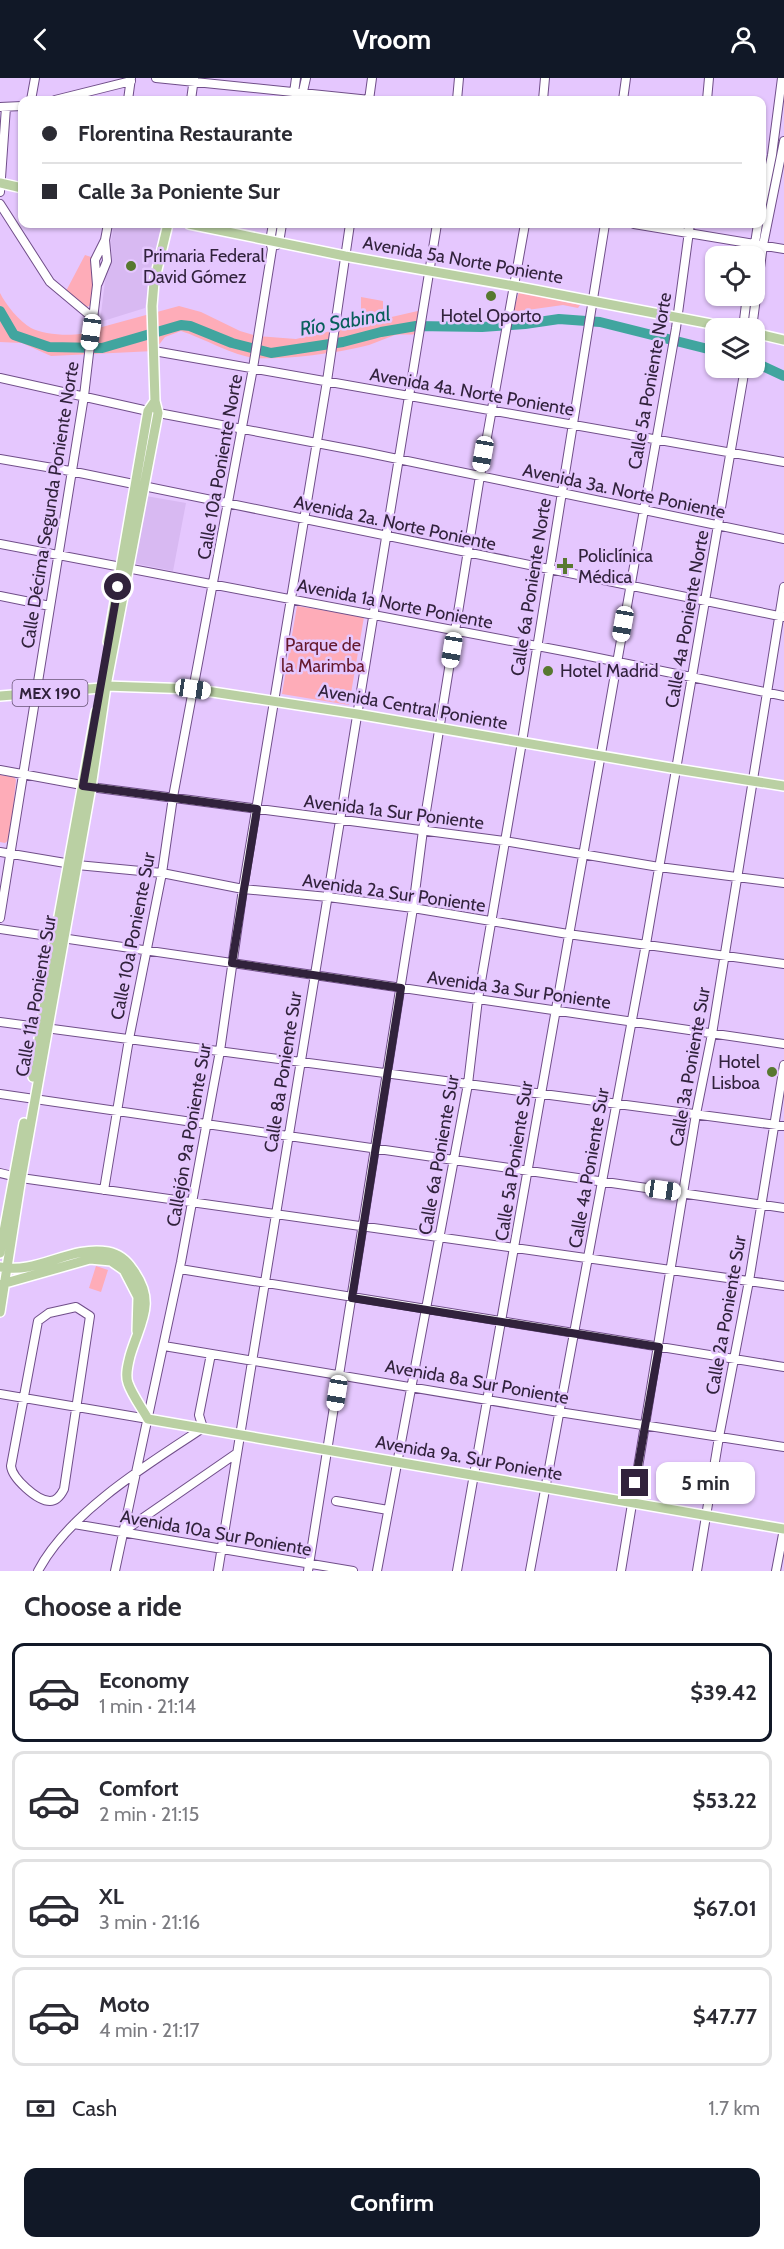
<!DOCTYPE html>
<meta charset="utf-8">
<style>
:root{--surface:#fff;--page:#f2f2f3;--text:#2b2b33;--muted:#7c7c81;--line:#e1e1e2;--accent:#111827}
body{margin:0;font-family:Cabin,sans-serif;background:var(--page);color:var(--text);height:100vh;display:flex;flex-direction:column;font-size:22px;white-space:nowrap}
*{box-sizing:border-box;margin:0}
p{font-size:20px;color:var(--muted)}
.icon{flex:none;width:33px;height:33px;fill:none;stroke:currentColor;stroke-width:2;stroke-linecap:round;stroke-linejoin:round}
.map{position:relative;height:1493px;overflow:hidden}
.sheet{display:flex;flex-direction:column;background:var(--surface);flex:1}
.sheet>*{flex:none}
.hud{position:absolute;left:18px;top:18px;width:748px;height:132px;border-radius:12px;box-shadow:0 2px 4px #0004;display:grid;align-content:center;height:132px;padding:0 24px;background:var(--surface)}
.tools{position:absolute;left:705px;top:168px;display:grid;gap:12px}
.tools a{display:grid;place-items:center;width:60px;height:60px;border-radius:12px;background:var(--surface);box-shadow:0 2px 4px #0004;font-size:30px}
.end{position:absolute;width:27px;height:27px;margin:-14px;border:8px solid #31223c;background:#fff;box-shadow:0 0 0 3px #fff}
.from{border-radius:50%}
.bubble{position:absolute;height:42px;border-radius:12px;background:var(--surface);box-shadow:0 2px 4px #0004;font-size:20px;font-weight:700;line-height:42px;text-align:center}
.car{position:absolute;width:18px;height:36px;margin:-18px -9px;border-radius:8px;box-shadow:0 0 4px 2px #0007;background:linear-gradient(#fff 24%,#345 0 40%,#fff 0 76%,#345 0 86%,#fff 0)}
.hud b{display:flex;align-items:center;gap:21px;height:57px;font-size:22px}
.hud b+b{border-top:2px solid var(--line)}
.hud i{width:15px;height:15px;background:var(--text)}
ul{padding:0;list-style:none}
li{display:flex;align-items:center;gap:18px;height:99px;margin:0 12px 9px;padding:0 12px;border:3px solid var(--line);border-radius:12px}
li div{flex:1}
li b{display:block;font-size:22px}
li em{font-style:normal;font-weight:700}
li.on{border-color:var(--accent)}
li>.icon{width:54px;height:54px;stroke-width:1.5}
h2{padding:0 24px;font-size:27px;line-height:72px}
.pay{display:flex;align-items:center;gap:15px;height:66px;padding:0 24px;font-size:22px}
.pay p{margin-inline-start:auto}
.primary-button{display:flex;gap:12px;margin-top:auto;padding:12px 24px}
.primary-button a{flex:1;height:69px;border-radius:12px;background:var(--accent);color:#fff;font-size:24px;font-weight:700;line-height:69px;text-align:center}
header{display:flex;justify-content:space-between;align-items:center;height:78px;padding:0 24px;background:var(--accent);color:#fff;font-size:27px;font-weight:700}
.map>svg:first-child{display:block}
</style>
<header><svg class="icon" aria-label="back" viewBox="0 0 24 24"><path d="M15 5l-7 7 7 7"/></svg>Vroom<svg class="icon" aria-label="person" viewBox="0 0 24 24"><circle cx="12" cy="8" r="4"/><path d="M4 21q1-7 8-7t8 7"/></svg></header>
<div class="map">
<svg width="784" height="1493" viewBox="0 0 784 1493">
<rect width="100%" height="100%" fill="#e5c7fe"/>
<path fill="#d8b9f2" d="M114 146H143L161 150 145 230 100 244 106 195 112 181 111 163Z
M146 418 186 425 173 493 133 485Z"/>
<path fill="#feacb8" d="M85 177 94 180 96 206 91 227 85 230 65 215Z
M519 214 580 227 578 230 563 227 513 234Z
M0 215C6 227 19 243 31 250 44 257 80 260 91 252L179 228 201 234 240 253 257 258 296 261 422 232 418 256C411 257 402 256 395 257 386 260 378 264 369 267 340 275 284 282 255 280 234 278 203 260 181 253L165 259 154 273 51 278 22 265 0 264Z
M361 219 383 223V237L361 242Z
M297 528 364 539 349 627 282 616Z
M0 697 14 699 16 702 10 761 5 765 0 764Z
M96 1188 108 1192 101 1214 89 1210Z"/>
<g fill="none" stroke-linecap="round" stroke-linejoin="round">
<path stroke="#41a59f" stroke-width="10" d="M0 233 14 257 49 269 102 270 181 247 190 248 232 265 271 275 343 264 381 254 416 248 482 249 525 246 559 241 600 244 716 273
M754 284 784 298"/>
<defs>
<path id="minor" d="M156 0 370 22
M31 22 35 0
M55 22 131 3
M128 22 131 0
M191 22 194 0
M293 22 296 0
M301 22 306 0
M369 22 372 0
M457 22 459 0
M543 22 545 0
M623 22 626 0
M707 22 709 0
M0 29 22 28
M0 114 6 29
M0 126 50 204 93 240
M762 126 772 77 782 0
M634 146 784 171
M277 167 279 165 282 146
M753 178 758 146
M98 205 107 183 105 162 108 146
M743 250 747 218
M752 250 763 167 784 63
M154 273 784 384
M0 300 148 333 364 374 784 461
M0 381 70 393 784 539
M0 466 574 575 784 618
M0 518 50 528
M0 692 98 710 504 763 659 789 784 805
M0 774 77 787 162 795 243 811 328 819 413 830 568 856 784 886
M0 840 84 318 97 207 95 182 105 162
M0 851 784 966
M0 944 784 1048
M0 1016 784 1130
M0 1095 21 1100 784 1208
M104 1112 129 961 162 795 173 719 253 290 272 171 270 163 273 146
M180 1191 784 1289
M76 1229 90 1238 64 1411C61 1417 57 1423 50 1423 37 1423 12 1400 11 1388L38 1243 49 1235Z
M164 1268 559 1334 784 1369
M0 1316 148 1341
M336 1423 388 1432
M74 1446 353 1493
M124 1453 237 1375
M38 1493C69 1434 148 1386 203 1350L199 1337 211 1276
M115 1493 181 1184 220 973 243 811 327 303 350 146
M218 1493 437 146
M308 1493 413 830 423 752 480 398 525 146
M377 1493 468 1006 478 921 522 664 605 146
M457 1493 676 250 690 146
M530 1493 646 866 745 290
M621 1493 696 1036 712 956 784 509
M697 1493 719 1359 749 1203 784 987
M776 1493 784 1451"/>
<path id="major" d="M0 105 22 110
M189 146 345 178 514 208 732 250
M754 255 784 262
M108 564 148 333 155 323
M0 618 101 610 106 608 193 611 357 636 677 691 784 708
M33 999 55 860 96 634
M0 1175 24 1045
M0 1189C37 1197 71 1167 108 1174 119 1176 127 1183 133 1192 157 1225 140 1244 130 1278 128 1286 125 1297 128 1305 132 1317 142 1330 148 1341L784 1451
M2 1206 90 1181 111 1183 124 1192 138 1219 137 1253
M0 1234 21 1100 91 709 106 608 158 335 155 323 152 228 154 204 168 146"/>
</defs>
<use href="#minor" stroke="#704e89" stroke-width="10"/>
<use href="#major" stroke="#fff" stroke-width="12"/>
<use href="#minor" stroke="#fff" stroke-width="8"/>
<use href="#major" stroke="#bad0a3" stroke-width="9"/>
</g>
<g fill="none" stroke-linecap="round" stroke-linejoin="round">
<path stroke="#31223c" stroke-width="8" d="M118 509 83 708 257 731 232 885 401 910 352 1220 659 1269 635 1405"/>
</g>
<g fill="#57782f" stroke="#e5c7fe" stroke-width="2">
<circle cx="131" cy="188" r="6"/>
<circle cx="491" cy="218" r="6"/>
<path d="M562 479h6v6h6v6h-6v6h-6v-6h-6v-6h6z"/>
<circle cx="548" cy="593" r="6"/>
<circle cx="772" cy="994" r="6"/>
</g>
<g text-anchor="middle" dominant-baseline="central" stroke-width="5" stroke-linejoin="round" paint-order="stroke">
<rect fill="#e5c7fe" stroke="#675476" stroke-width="1.5" x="12.5" y="602" width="75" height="26" rx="4.5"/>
<g font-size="16" font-weight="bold" fill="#31223c">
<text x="50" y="615">MEX 190</text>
</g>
<g font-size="18" fill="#31223c" stroke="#e5c7fe" text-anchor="start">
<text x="143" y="178">Primaria Federal<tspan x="143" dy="21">David Gómez</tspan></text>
<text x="491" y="238" text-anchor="middle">Hotel Oporto</text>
<text x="578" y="478">Policlínica<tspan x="578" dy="21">Médica</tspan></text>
<text x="560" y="593">Hotel Madrid</text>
<text x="760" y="984" text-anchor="end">Hotel<tspan x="760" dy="21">Lisboa</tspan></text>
</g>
<g font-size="18" fill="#31223c" stroke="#e5c7fe">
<text transform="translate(463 182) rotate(10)">Avenida 5a Norte Poniente</text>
<text transform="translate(650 303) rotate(-80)">Calle 5a Poniente Norte</text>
<text transform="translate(472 314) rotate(10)">Avenida 4a. Norte Poniente</text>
<text transform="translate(220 389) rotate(-80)">Calle 10a Poniente Norte</text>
<text transform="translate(624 413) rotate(12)">Avenida 3a. Norte Poniente</text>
<text transform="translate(50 427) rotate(-81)">Calle Décima Segunda Poniente Norte</text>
<text transform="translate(395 445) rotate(12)">Avenida 2a. Norte Poniente</text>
<text transform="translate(531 509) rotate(-81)">Calle 6a Poniente Norte</text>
<text transform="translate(395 526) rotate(11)">Avenida 1a Norte Poniente</text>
<text transform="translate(687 541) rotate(-80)">Calle 4a Poniente Norte</text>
<text transform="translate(413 629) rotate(10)">Avenida Central Poniente</text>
<text transform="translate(394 734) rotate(7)">Avenida 1a Sur Poniente</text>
<text transform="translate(394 815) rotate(8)">Avenida 2a Sur Poniente</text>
<text transform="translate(133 858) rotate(-79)">Calle 10a Poniente Sur</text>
<text transform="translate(519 912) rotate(8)">Avenida 3a Sur Poniente</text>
<text transform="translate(36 918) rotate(-80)">Calle 11a Poniente Sur</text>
<text transform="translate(690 989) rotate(-80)">Calle 3a Poniente Sur</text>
<text transform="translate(283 994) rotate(-81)">Calle 8a Poniente Sur</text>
<text transform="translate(189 1057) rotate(-80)">Callejón 9a Poniente Sur</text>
<text transform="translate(439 1077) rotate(-80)">Calle 6a Poniente Sur</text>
<text transform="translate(514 1083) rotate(-81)">Calle 5a Poniente Sur</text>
<text transform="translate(589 1090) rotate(-80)">Calle 4a Poniente Sur</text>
<text transform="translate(726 1237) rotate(-80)">Calle 2a Poniente Sur</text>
<text transform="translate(477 1304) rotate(10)">Avenida 8a Sur Poniente</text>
<text transform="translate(469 1380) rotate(10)">Avenida 9a. Sur Poniente</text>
<text transform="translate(216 1455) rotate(10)">Avenida 10a Sur Poniente</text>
</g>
<g font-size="18" fill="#65182c" stroke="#e5c7fe">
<text x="323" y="567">Parque de<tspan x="323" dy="21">la Marimba</tspan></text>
</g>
<g font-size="20" font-style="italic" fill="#085f5b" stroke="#e5c7fe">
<text transform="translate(345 243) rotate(-10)">Río Sabinal</text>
</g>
</g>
</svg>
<div class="tools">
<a><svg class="icon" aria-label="locate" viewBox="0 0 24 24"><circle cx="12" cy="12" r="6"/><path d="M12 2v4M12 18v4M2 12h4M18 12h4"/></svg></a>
<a><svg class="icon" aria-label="layers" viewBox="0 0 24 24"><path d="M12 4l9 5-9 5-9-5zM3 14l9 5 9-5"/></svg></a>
</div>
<i class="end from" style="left:118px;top:509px"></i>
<i class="end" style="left:635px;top:1405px"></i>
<div class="bubble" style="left:656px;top:1384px;width:99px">5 min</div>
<i class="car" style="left:91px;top:254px;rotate:188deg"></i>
<i class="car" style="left:483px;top:376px;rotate:190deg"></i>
<i class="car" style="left:623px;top:546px;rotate:190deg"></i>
<i class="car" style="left:452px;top:572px;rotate:189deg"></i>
<i class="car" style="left:193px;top:611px;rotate:98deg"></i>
<i class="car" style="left:663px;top:1112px;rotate:98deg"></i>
<i class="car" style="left:337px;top:1315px;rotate:189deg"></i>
<div class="hud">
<b><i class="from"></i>Florentina Restaurante</b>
<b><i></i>Calle 3a Poniente Sur</b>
</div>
</div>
<section class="sheet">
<h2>Choose a ride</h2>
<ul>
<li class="on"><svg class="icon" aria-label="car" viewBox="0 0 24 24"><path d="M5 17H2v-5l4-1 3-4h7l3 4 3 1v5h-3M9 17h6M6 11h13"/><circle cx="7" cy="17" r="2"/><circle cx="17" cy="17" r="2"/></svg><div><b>Economy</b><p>1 min · 21:14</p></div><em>$39.42</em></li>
<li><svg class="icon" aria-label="car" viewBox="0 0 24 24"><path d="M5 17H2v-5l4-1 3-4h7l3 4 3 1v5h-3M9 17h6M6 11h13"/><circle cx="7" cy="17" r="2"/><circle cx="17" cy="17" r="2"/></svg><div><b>Comfort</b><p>2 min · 21:15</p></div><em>$53.22</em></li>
<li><svg class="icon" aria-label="car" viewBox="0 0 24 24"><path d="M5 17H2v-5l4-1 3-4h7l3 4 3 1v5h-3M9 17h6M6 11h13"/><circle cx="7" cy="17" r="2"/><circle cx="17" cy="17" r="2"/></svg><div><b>XL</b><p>3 min · 21:16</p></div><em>$67.01</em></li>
<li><svg class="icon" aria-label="car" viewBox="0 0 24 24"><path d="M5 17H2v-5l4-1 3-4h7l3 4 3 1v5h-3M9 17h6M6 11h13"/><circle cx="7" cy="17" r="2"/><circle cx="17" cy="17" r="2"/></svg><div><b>Moto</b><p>4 min · 21:17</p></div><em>$47.77</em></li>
</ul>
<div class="pay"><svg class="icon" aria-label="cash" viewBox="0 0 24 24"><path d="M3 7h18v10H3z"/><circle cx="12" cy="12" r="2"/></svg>Cash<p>1.7 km</p></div>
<div class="primary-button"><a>Confirm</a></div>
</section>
